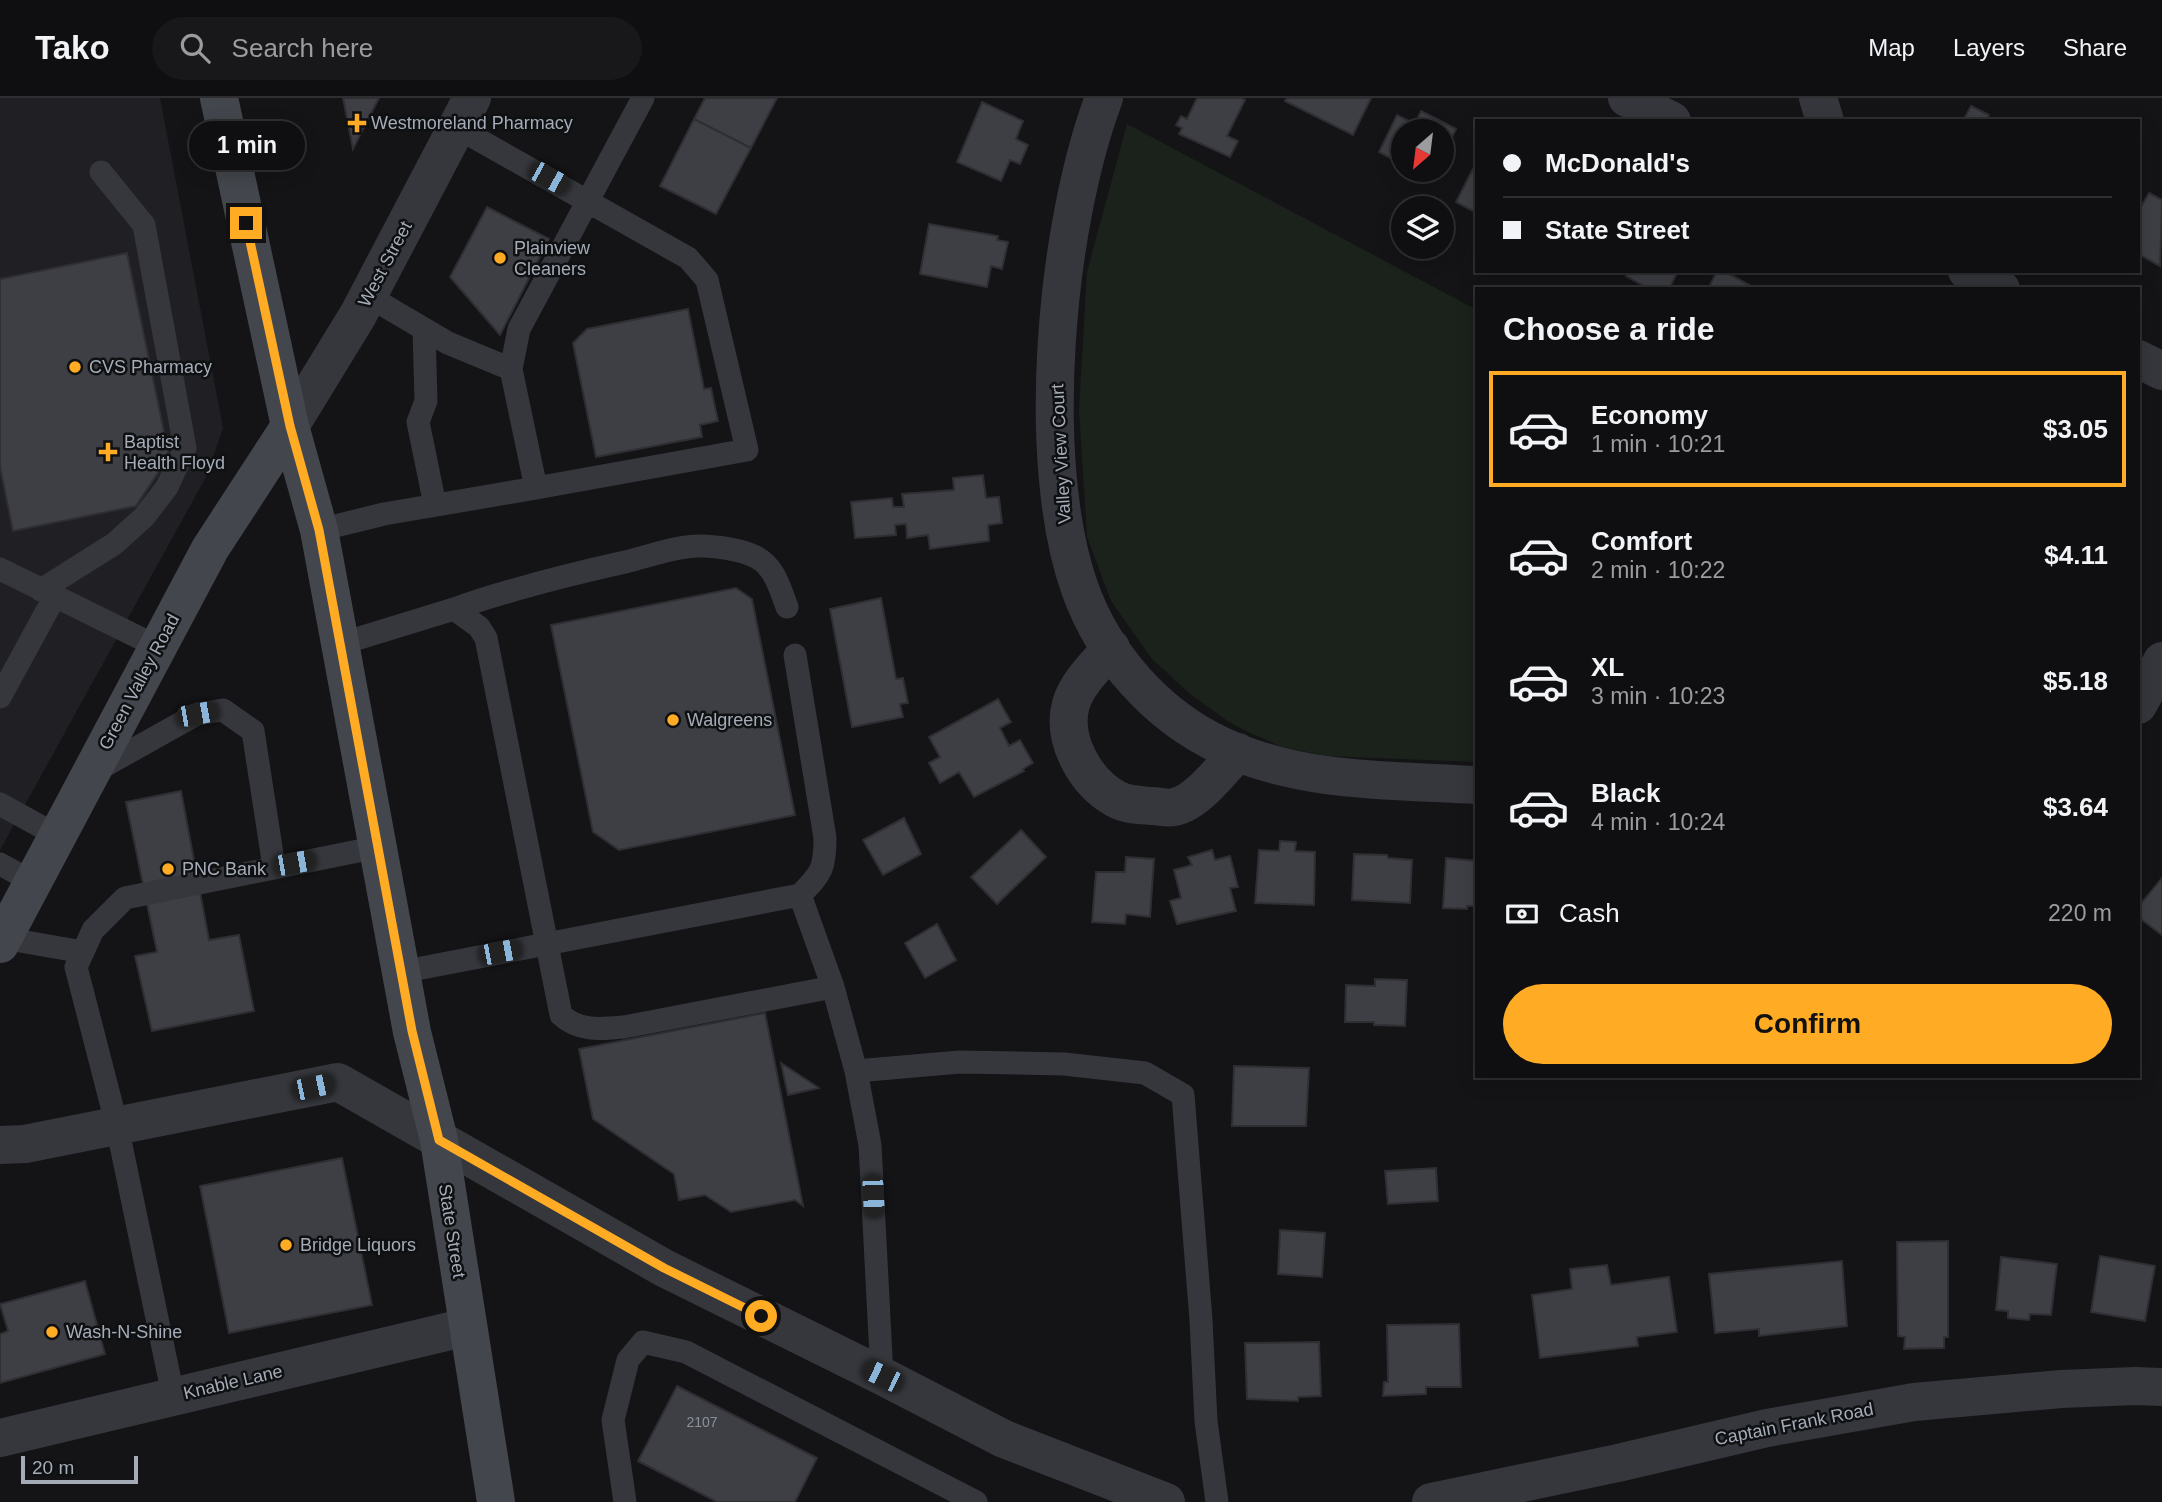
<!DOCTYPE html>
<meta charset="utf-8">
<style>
:root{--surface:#0f0f11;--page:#18181a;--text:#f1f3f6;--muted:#9b9c9f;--line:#2f2f31;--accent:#ffab24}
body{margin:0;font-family:Helvetica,sans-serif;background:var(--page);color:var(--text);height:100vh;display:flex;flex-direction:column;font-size:26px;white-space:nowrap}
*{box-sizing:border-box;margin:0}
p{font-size:23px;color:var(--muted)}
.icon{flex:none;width:38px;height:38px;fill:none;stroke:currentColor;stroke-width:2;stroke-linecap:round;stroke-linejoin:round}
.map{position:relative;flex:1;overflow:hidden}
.sheet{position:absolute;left:1475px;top:189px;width:665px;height:791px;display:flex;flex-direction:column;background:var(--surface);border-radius:0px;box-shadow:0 4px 18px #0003,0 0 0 2px var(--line)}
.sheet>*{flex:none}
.hud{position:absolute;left:1475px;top:21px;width:665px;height:154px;border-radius:0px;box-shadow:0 4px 18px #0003,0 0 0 2px var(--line);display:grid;align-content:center;height:154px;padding:0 28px;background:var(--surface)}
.needle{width:46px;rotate:208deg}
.buttons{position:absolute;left:1391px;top:21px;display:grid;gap:14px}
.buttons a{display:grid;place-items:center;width:63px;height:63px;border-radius:50%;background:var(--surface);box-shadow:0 4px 18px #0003,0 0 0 2px var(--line);font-size:35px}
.scale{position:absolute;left:21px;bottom:18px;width:117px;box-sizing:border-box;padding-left:7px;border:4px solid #a5acb8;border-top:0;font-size:19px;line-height:24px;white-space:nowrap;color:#a5acb8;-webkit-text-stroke:5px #0f1012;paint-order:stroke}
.end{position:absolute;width:32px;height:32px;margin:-16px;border:9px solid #ffab24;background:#111;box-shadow:0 0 0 4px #111}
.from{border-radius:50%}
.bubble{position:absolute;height:49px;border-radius:24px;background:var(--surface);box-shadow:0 4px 18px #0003,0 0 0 2px var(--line);font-size:23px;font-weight:700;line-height:49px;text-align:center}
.car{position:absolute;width:21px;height:42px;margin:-21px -10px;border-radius:9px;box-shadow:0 0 5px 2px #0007;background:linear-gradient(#222 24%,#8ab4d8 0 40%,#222 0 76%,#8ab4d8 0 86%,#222 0)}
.hud b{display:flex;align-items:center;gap:24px;height:66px;font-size:26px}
.hud b+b{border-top:2px solid var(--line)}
.hud i{width:18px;height:18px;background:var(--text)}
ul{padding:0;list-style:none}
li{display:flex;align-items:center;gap:21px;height:116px;margin:0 14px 10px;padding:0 14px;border:4px solid transparent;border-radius:0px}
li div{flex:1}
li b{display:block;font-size:26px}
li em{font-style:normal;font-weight:700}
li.active{border-color:var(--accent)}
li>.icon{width:63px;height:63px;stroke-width:1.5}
h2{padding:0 28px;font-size:32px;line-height:84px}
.pay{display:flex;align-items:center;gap:18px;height:77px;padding:0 28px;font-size:26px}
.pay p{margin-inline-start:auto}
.primary-button{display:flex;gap:14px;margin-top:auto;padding:14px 28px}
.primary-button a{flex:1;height:80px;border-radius:42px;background:var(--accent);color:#111;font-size:28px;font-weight:700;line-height:80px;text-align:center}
header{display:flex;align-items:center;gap:42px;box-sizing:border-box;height:98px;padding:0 35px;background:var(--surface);border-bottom:2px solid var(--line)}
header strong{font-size:33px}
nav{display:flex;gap:38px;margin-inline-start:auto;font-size:24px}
.search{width:490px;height:63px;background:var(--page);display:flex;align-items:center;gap:18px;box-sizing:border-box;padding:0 24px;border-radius:38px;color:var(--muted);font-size:26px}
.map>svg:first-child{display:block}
</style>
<header>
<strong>Tako</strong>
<div class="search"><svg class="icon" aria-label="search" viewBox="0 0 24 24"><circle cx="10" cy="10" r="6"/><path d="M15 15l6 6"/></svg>Search here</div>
<nav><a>Map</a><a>Layers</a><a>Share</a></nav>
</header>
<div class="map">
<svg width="2162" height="1404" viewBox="0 0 2162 1404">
<rect width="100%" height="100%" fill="#141417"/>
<path fill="#202024" d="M0 0H160L223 330 207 377 0 752Z"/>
<path fill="#1a221b" d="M1127 26 1477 212V664L1328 658 1282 649 1248 634 1229 624 1190 596 1152 561 1111 503 1087 439 1079 312 1087 174Z"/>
<path fill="#3e3f44" stroke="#2e2e33" stroke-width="2" d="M343 0H379L353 51Z
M705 0H777L751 50 694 21Z
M1197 0H1241L1245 2 1227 38 1238 43 1230 59 1179 36 1182 30 1176 27 1181 18 1187 21Z
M1287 0H1371L1353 37 1285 3Z
M982 4 1023 23 1016 41 1028 47 1020 66 1010 62 1001 83 957 64Z
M1971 8 1989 17 1985 23H1963Z
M1421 13 1456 31 1442 58V33H1404V53L1402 52 1396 63 1379 54 1397 17 1415 26Z
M694 21 751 50 716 116 660 88Z
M1476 65 1477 66V115L1456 104Z
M2149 95 2162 102 2160 168 2138 156V114Z
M487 109 549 141 500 237 450 179Z
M929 126 998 138 997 142 1008 144 1002 171 991 168 987 189 920 176Z
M127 155 169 358 136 408 13 433 0 369V181Z
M1628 173H1678L1669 191H1649L1626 178Z
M1717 173H1724L1753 189 1752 191H1708Z
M688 211 704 291 711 290 718 323 700 327 702 339 596 359 573 245 587 231Z
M983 377 986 400 999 399 1002 425 988 427 989 443 930 451 928 437 907 440 906 426 895 427 896 437 855 440 851 404 892 400 893 409H904L902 396 954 392 953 380Z
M736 490 752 501 795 717 619 752 593 734 551 527Z
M881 500 896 581 903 580 908 605 900 606 903 619 852 629 830 511Z
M998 601 1011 624 1000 630 1009 648 1020 642 1033 665 1023 671 1024 673 974 699 959 674 940 685 929 665 940 659 929 639Z
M181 693 209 842 239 837 254 913 152 933 135 858 157 854 126 704Z
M904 720 921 756 883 777 863 742Z
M1021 732 1046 759 997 806 971 779Z
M1280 743 1296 744 1295 753 1315 754 1314 807 1255 805 1259 752 1279 753Z
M1212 752 1215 762 1230 758 1238 789 1230 790 1236 813 1177 826 1170 803 1181 800 1174 772 1192 767 1188 759Z
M1354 756 1387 757 1388 760 1412 762 1410 805 1352 802Z
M1126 759 1154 761 1150 819 1126 816 1125 826 1092 824 1096 774H1125Z
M1446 760 1477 763V808H1467V811L1443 810Z
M2162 780V837L2138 819V809Z
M937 826 956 862 925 880 905 845Z
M1375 881 1407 882 1405 928 1374 927V924H1345L1346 887 1375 888Z
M765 915 803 1108 795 1102 731 1114 705 1097 679 1102 674 1076 593 1021 579 951Z
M781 965 819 990 788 997Z
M1234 968 1309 970 1306 1028H1232Z
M342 1060 372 1207 229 1235 200 1088Z
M1436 1070 1438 1103 1388 1106 1385 1073Z
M1280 1132 1325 1135 1322 1179 1278 1176Z
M1948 1143V1239H1944V1250L1904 1251 1905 1239 1898 1238 1897 1144Z
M2100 1158 2155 1168 2145 1223 2091 1214Z
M2001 1159 2057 1166 2051 1217 2030 1216 2029 1222 2008 1220V1213L1996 1212Z
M1842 1163 1847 1228 1759 1238V1231L1715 1235 1709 1176Z
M1607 1167 1611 1187 1669 1179 1677 1234 1637 1239 1638 1248 1540 1260 1532 1197 1572 1191 1570 1171Z
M85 1183 105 1256 0 1285V1236L8 1233 0 1206Z
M1459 1226 1461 1289H1426V1296L1383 1298 1384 1284H1388L1387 1227Z
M1319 1244 1321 1298 1298 1299V1303L1247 1301 1245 1245Z
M677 1288 817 1360 795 1404H717L638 1363Z"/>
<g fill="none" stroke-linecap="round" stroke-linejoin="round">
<path stroke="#35373c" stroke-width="23" d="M456 29 688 160 707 182 747 352 536 390
M368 198 448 245 511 271
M424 231 426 303 418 324 435 407
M319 432 384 416 536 390 511 271 519 231 643 0
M0 471 158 549
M41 492 114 446 144 419 167 389 185 350 144 127 101 74
M454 511C510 491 567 477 625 464 650 458 678 447 704 448 720 449 742 452 756 459 775 469 780 491 787 509
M340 546 454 511 479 529 486 540 561 917C579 934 602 931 624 929L833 889
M0 599 55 498
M97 672 197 616 223 612 253 633 274 769
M0 706 58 738
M0 766 33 784
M800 797 833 889 856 973
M3 840 83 854
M401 874 800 797C822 775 825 770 825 740L795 557
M882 1278 870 1047 856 973 960 964 1064 966 1145 975 1183 997 1201 1222 1206 1323 1217 1404
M173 1297 117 1028 76 869 93 832 125 800 378 749
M625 1404 613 1322 628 1262 643 1244 686 1254 976 1404"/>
<path stroke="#35373c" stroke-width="38" d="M1104 0C1056 127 1034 362 1080 491 1104 558 1157 618 1222 648 1301 685 1392 682 1477 687
M1627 0 1672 23
M1818 0 1825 23
M1967 173 2001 191
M2138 261 2162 273
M290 328 358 217 472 0
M1111 550C1097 567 1077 585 1071 606 1061 641 1085 684 1116 701 1127 707 1140 707 1152 708 1159 708 1167 711 1174 709 1197 705 1222 671 1238 654
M2138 607 2162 563
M0 1047 25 1046 338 984 664 1170 882 1278 1004 1341 1166 1404
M0 1340 467 1229
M1431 1404 1618 1365 1767 1330 1914 1304 2061 1291 2135 1288 2162 1289"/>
<path stroke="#43464c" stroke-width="38" d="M219 0 290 328 319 432 412 934 439 1042 496 1404
M0 846 210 451 290 328"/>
</g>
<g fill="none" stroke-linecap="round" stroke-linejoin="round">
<path stroke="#ffab24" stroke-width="9" d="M246 125 290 328 319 432 412 933 439 1042 664 1170 761 1218"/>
</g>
<g fill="#ffab24" stroke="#0f1012" stroke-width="2.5">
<path d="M353.5 14.5h7v7h7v7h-7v7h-7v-7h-7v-7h7z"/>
<circle cx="500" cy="160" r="7"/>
<circle cx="75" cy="269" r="7"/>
<path d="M104.5 343.5h7v7h7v7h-7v7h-7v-7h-7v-7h7z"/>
<circle cx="673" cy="622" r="7"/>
<circle cx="168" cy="771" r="7"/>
<circle cx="286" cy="1147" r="7"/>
<circle cx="52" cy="1234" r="7"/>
</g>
<g text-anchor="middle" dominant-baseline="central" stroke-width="5" stroke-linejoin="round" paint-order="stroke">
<g font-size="14" fill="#8b919b">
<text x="702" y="1324">2107</text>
</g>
<g font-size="18" fill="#a5acb8" stroke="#0f1012" text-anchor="start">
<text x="371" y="25">Westmoreland Pharmacy</text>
<text x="514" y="150">Plainview<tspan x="514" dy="21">Cleaners</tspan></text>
<text x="89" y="269">CVS Pharmacy</text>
<text x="124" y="344">Baptist<tspan x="124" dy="21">Health Floyd</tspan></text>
<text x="687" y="622">Walgreens</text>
<text x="182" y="771">PNC Bank</text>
<text x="300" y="1147">Bridge Liquors</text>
<text x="66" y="1234">Wash-N-Shine</text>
</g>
<g font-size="18" fill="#a5acb8" stroke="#0f1012">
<text transform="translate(385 166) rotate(-62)">West Street</text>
<text transform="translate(1061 356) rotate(-93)">Valley View Court</text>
<text transform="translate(139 584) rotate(-62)">Green Valley Road</text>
<text transform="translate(452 1133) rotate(81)">State Street</text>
<text transform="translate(233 1284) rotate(-13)">Knable Lane</text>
<text transform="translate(1794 1326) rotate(-11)">Captain Frank Road</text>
</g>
</g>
</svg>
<div class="buttons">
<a><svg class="needle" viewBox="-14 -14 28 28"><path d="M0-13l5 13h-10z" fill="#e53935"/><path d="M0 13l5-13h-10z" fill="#9b9c9f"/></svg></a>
<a><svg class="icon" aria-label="layers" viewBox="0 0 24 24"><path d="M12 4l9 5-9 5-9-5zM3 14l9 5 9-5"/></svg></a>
</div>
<div class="scale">20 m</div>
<i class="end from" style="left:761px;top:1218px"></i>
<i class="end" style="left:246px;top:125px"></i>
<div class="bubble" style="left:189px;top:23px;width:116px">1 min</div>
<i class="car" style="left:549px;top:80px;rotate:119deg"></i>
<i class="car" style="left:197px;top:616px;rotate:80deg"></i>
<i class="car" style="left:294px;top:765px;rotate:80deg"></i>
<i class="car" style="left:500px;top:854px;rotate:79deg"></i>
<i class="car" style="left:313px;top:989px;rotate:78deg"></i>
<i class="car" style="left:873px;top:1098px;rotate:177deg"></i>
<i class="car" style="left:882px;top:1278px;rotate:296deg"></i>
<div class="hud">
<b><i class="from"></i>McDonald's</b>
<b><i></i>State Street</b>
</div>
<section class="sheet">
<h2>Choose a ride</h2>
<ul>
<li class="active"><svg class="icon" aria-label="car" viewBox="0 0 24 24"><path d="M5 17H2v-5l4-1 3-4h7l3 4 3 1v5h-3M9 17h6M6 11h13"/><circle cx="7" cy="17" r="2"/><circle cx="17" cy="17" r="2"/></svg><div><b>Economy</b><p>1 min · 10:21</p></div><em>$3.05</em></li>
<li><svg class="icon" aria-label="car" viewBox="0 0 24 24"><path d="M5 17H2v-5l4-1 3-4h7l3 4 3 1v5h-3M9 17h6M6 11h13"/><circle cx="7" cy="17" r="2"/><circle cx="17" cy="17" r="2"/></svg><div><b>Comfort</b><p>2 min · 10:22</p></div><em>$4.11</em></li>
<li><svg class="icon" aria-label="car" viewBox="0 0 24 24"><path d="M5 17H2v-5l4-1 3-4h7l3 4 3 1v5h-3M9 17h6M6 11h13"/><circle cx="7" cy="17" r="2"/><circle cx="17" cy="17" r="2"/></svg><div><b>XL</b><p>3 min · 10:23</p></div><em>$5.18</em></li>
<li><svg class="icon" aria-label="car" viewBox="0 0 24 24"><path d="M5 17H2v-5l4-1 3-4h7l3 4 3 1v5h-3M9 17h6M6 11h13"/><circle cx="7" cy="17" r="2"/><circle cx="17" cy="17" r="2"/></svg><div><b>Black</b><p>4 min · 10:24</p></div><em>$3.64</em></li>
</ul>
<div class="pay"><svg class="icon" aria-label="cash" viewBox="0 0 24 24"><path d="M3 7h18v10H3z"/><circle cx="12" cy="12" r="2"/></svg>Cash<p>220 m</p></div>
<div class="primary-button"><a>Confirm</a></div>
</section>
</div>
